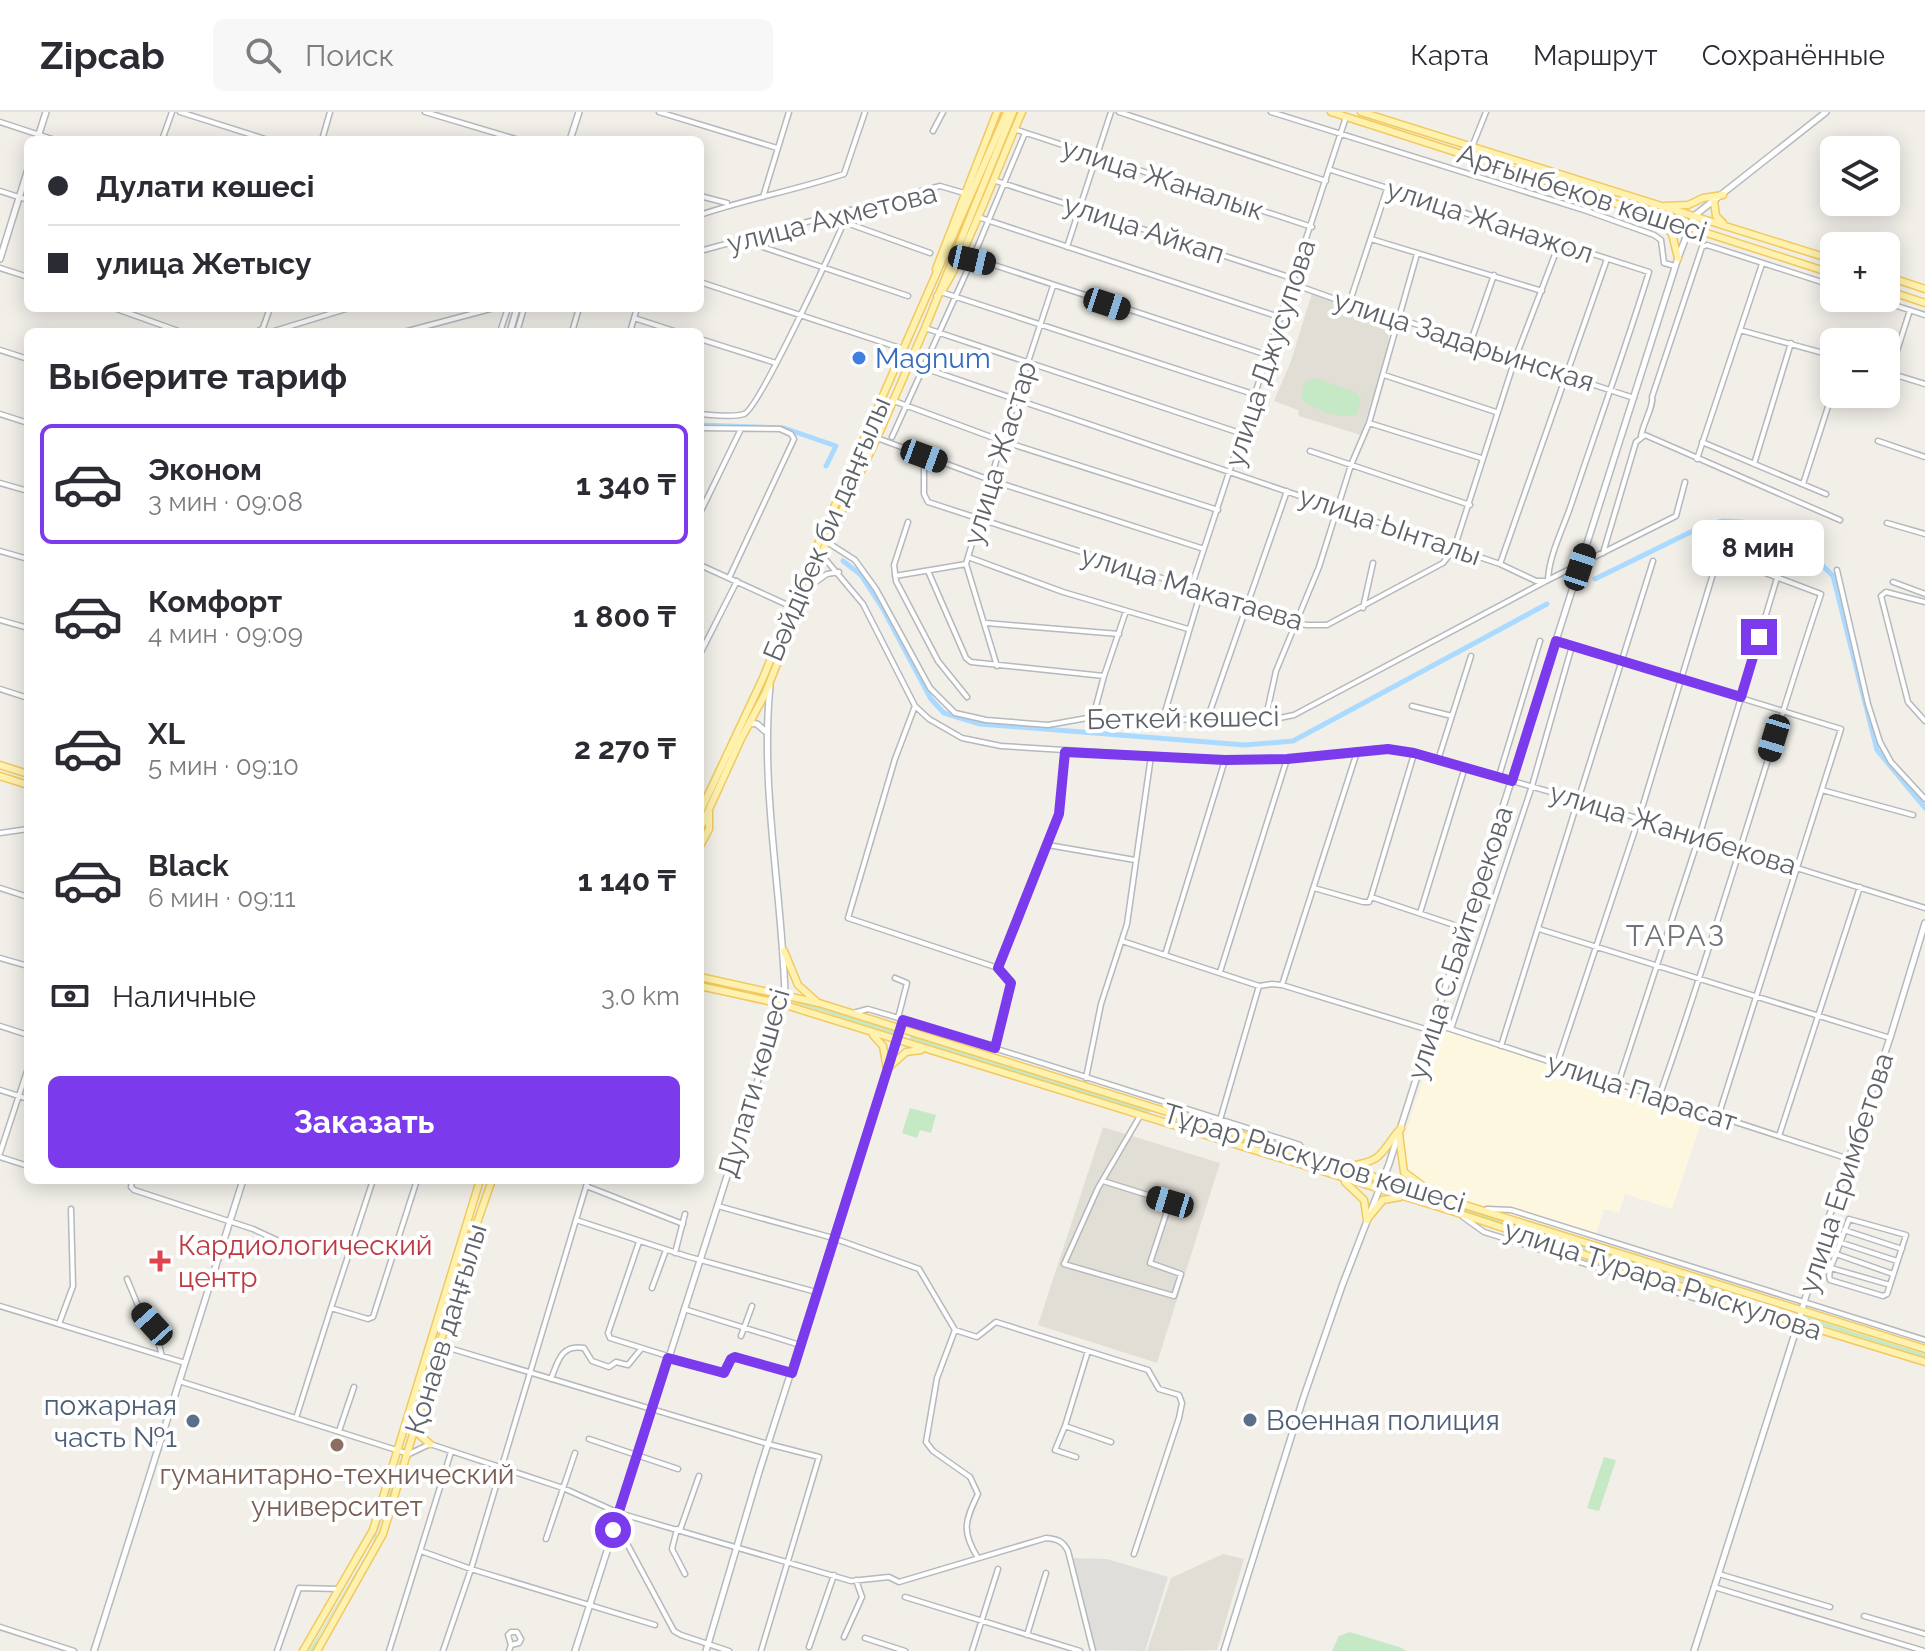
<!DOCTYPE html>
<html lang="ru">
<meta charset="utf-8">
<style>
:root{--surface:#fff;--page:#f7f7f7;--text:#2b2b33;--muted:#7c7c81;--line:#e1e1e2;--accent:#7c3aed}
body{margin:0;font-family:Raleway,sans-serif;background:var(--page);color:var(--text);height:100vh;display:flex;flex-direction:column;font-size:30px;white-space:nowrap}
*{box-sizing:border-box;margin:0}
p{font-size:26px;color:var(--muted)}
.icon{flex:none;width:44px;height:44px;fill:none;stroke:currentColor;stroke-width:2;stroke-linecap:round;stroke-linejoin:round}
.map{position:relative;flex:1;overflow:hidden}
.side{position:absolute;left:24px;top:216px;width:680px;height:856px;display:flex;flex-direction:column;background:var(--surface);border-radius:12px;box-shadow:0 4px 20px #0003}
.side>*{flex:none}
.top-card{position:absolute;left:24px;top:24px;width:680px;height:176px;border-radius:12px;box-shadow:0 4px 20px #0003;display:grid;align-content:center;height:176px;padding:0 24px;background:var(--surface)}
.buttons{position:absolute;left:1820px;top:24px;display:grid;gap:16px}
.buttons a{display:grid;place-items:center;width:80px;height:80px;border-radius:12px;background:var(--surface);box-shadow:0 4px 20px #0003;font-size:40px}
.end{position:absolute;width:36px;height:36px;margin:-18px;border:10px solid #7c3aed;background:#fff;box-shadow:0 0 0 4px #fff}
.from{border-radius:50%}
.bubble{position:absolute;height:56px;border-radius:12px;background:var(--surface);box-shadow:0 4px 20px #0003;font-size:26px;font-weight:700;line-height:56px;text-align:center}
.car{position:absolute;width:24px;height:48px;margin:-24px -12px;border-radius:10px;box-shadow:0 0 6px 2px #0007;background:linear-gradient(#222 24%,#8ab4d8 0 40%,#222 0 76%,#8ab4d8 0 86%,#222 0)}
.top-card b{display:flex;align-items:center;gap:28px;height:76px;font-size:30px}
.top-card b+b{border-top:2px solid var(--line)}
.top-card i{width:20px;height:20px;background:var(--text)}
ul{padding:0;list-style:none}
li{display:flex;align-items:center;gap:24px;height:120px;margin:0 16px 12px;padding:0 8px;border:4px solid transparent;border-radius:12px}
li div{flex:1}
li b{display:block;font-size:30px}
li em{font-style:normal;font-weight:700}
li.on{border-color:var(--accent)}
li>.icon{width:72px;height:72px;stroke-width:1.5}
h2{padding:0 24px;font-size:36px;line-height:96px}
.pay{display:flex;align-items:center;gap:20px;height:88px;padding:0 24px;font-size:30px}
.pay p{margin-inline-start:auto}
.primary-button{display:flex;gap:16px;margin-top:auto;padding:16px 24px}
.primary-button a{flex:1;height:92px;border-radius:12px;background:var(--accent);color:#fff;font-size:32px;font-weight:700;line-height:92px;text-align:center}
header{display:flex;align-items:center;gap:48px;box-sizing:border-box;height:112px;padding:0 40px;background:var(--surface);border-bottom:2px solid var(--line)}
header strong{font-size:38px}
nav{display:flex;gap:44px;margin-inline-start:auto;font-size:28px}
.search{width:560px;height:72px;background:var(--page);display:flex;align-items:center;gap:20px;box-sizing:border-box;padding:0 28px;border-radius:12px;color:var(--muted);font-size:30px}
.map>svg:first-child{display:block}
</style>
<header>
<strong>Zipcab</strong>
<div class="search"><svg class="icon" aria-label="search" viewBox="0 0 24 24"><circle cx="10" cy="10" r="6"/><path d="M15 15l6 6"/></svg>Поиск</div>
<nav><a>Карта</a><a>Маршрут</a><a>Сохранённые</a></nav>
</header>
<div class="map">
<svg width="1925" height="1539" viewBox="0 0 1925 1539">
<rect width="100%" height="100%" fill="#f1efe8"/>
<path fill="#fef7e0" d="M1447 917 1703 1005 1672 1097 1625 1082 1619 1101 1604 1097 1594 1129 1433 1078 1407 1065 1400 1058 1398 1044 1439 918Z"/>
<path fill="#e0deda" d="M1072 1446 1107 1447 1168 1465 1145 1539 1093 1538 1085 1496Z"/>
<path fill="#e1ded6" d="M1312 181 1378 202 1389 225 1385 247 1361 323 1299 304 1298 298 1274 289 1291 249Z
M1103 1015 1220 1051 1157 1251 1038 1213Z
M1223 1442 1244 1447 1217 1538 1147 1539 1171 1466Z"/>
<path fill="#c5e8c5" d="M1315 266 1357 281 1361 288 1357 302C1344 309 1311 297 1301 286L1305 270Z
M797 887 895 918 894 922 795 891Z
M911 922 1150 997 1149 1002 910 927Z
M910 996 936 1003 931 1021 920 1018 917 1026 902 1021Z
M1168 1003 1377 1069 1376 1073 1166 1008Z
M1401 1076 1725 1178 1724 1182 1400 1080Z
M1803 1204 1925 1242V1246L1802 1207Z
M1604 1345 1616 1348 1599 1399 1587 1396Z
M400 1348 402 1349 373 1433 319 1524 313 1539H309L372 1433Z
M1350 1520 1402 1536 1406 1539H1332L1339 1524Z"/>
<g fill="none" stroke-linecap="round" stroke-linejoin="round">
<path stroke="#aadaff" stroke-width="5" d="M700 313 784 316 836 334 826 354
M843 449 861 463 883 497 931 587 944 601 980 612 1245 633 1293 629 1547 492
M1595 467 1705 413 1723 409 1743 410 1781 423 1807 438 1833 464 1877 638 1925 696"/>
<defs>
<path id="minor" d="M180 0 268 28
M425 0 519 28
M659 0 777 36
M1119 0 1326 69
M1271 0 1587 99 1654 123 1661 128 1664 151 1675 154
M0 10 55 28
M1014 17 1312 115
M933 19 943 0
M162 28 172 0
M322 28 330 0
M1472 35 1486 0
M1331 58 1649 160C1625 238 1597 315 1571 393 1563 417 1549 443 1548 468
M993 68 1295 167
M0 79 28 88
M700 84 727 91
M763 85 789 0
M1587 99 1592 84
M700 103C747 87 796 78 844 62L865 0
M978 105 1282 206
M844 110 930 141
M1371 127 1542 179
M742 128 908 184
M1067 135 1111 0
M700 139 940 74 964 81
M961 144 997 154 1270 244
M0 156 28 165
M700 170 903 237
M1293 172 1349 192 1471 229 1515 247 1634 286
M944 181 1256 283
M1872 186 1925 203
M1349 192 1387 77
M114 196 181 220
M634 206 677 220
M925 216 1243 322
M1740 218 1834 244
M257 220 263 216 270 196
M271 220 349 196
M404 220 494 196
M500 220 508 196
M517 220 524 196
M572 220 579 196
M630 220 637 196
M700 227 776 251
M1471 229 1494 163
M0 238 28 247
M909 251 1500 452 1536 469H1546
M1886 260 1925 272
M1890 261 1910 198
M1384 263 1496 300
M894 289 1002 329 1218 398
M0 302 28 311
M700 302C713 303 732 306 744 302 759 297 839 123 849 98
M1369 311 1481 346
M700 316 780 317 791 322 794 327 729 466
M1641 324C1643 311 1654 294 1652 285L1702 135 1707 133 1834 174
M892 325 972 148 1025 21
M877 326 990 368 1204 437
M1878 329 1925 345
M1702 330 1826 382
M1310 339 1470 393
M924 344V382L928 390 1306 513H1327L1443 451 1454 437 1515 247 1559 132
M1697 347 1762 152
M1754 352 1791 231
M0 371 28 379
M1803 372 1834 276
M700 401 741 317
M908 410 894 453 896 469 938 549 967 585
M1887 411 1925 422
M827 430 855 448 876 477 930 576 955 601 986 608 1048 613 1093 605 1162 610 1208 605 1265 609 1294 603 1548 468 1676 404 1685 370
M0 439 28 447
M1603 441 1636 330 1645 323 1840 408
M821 442 863 492 915 594 929 607 962 626 1001 634 1225 648 1287 647 1376 637 1414 641 1579 688 1925 796
M968 445 1063 480 1188 517
M1500 452 1607 147
M700 453 792 495
M1837 458 1868 592 1880 630 1891 650 1925 687
M928 459 966 546 971 550 1104 564
M895 464 966 452
M1893 470 1925 482
M810 474 827 462 839 460
M1191 476 1346 5
M1925 490 1886 480 1881 484 1908 590 1925 609
M1363 496 1373 451
M0 508 28 516
M986 511 1119 522
M1556 529 1841 617 1718 1005
M700 542 737 469
M997 554 966 452 1002 329 1053 174
M0 577 28 586
M915 594 895 647 848 806 998 856
M1412 594 1452 604
M1093 605 1104 564 1126 499
M1208 605 1287 379
M1265 609 1276 559 1319 455 1351 353 1369 311 1417 142
M1162 610 1201 479
M1438 648 1471 544
M1499 664 1540 529
M1822 678 1913 703
M0 721 28 717
M1048 733 1135 748
M0 776 28 785
M1314 776 1363 790H1369L1371 785 1454 813
M1371 785 1414 642
M1420 801 1465 655
M1539 817 1890 926
M1122 829 1259 874 1272 872 1282 873 1422 916
M1165 843 1225 648
M0 846 28 854
M1220 860 1287 647
M895 866 907 871 898 906
M1282 873 1357 640
M853 901 868 897 912 910 1288 1029 1300 1033 1303 1042
M1435 912 1849 1047
M0 914 28 923
M1451 917 1532 674 1572 534
M1501 934 1653 449
M995 936 1011 871 998 856 1059 702 1065 640
M1557 952 1639 706 1716 452 1725 448 1739 451 1821 482C1765 649 1718 819 1659 985
M1086 966 1101 892 1127 812 1151 644
M1618 972 1699 725 1777 466
M0 978 28 987
M1220 1008 1259 874
M1779 1024 1860 775
M0 1041 28 956
M0 1045 28 1054
M132 1068 131 1075 134 1078 253 1117 283 1131
M1103 1069 1170 1090 1150 1151 1181 1162 1174 1184 1064 1152 1098 1076 1140 1004
M586 1074 683 1112
M718 1094 833 1126 919 1157 955 1218 977 1225 996 1210 1148 1258 1159 1277 1179 1283 1182 1291 1179 1306 1134 1442
M1487 1097 1511 1098 1925 1228
M1463 1105 1484 1120 1796 1218
M576 1108 686 1144 816 1180
M1844 1118 1902 1137
M639 1130 608 1221 610 1226 722 1261 726 1260 733 1245 792 1261
M1839 1130 1897 1149
M1822 1133 1837 1138
M675 1141 685 1102
M1831 1156 1890 1173 1887 1182 1883 1184 1830 1168C1827 1161 1833 1150 1836 1142
M127 1167 139 1196 154 1214 162 1244
M1890 1173 1906 1123 1849 1107 1836 1142 1893 1162
M652 1176 666 1138
M0 1194 185 1251
M331 1196 373 1068
M684 1197 800 1233
M59 1212 73 1174 71 1097
M955 1218 937 1266 926 1330 933 1339 970 1365 978 1382C965 1409 961 1419 978 1446
M741 1224 752 1194
M439 1233 768 1332 819 1345 761 1539
M1088 1239 1065 1314 1111 1330
M551 1267C558 1249 561 1232 584 1236L592 1249 609 1255 616 1250 628 1253 641 1237
M179 1269 409 1342 430 1332 563 1376 619 1401 851 1469 889 1465 899 1470 1046 1426C1057 1427 1063 1429 1068 1439L1093 1539
M296 1306 331 1196 368 1207 373 1205 417 1068
M1065 1314 1055 1338 1076 1345
M339 1319 354 1275
M589 1327 678 1357
M614 1417 624 1426 674 1519 681 1523 729 1539
M677 1417 672 1437 685 1462
M680 1418 699 1364
M546 1427 575 1341
M421 1439 471 1457 655 1513
M1719 1462 1830 1495
M1714 1475 1924 1539
M905 1485 1080 1539
M1864 1504 1925 1522
M0 1515 74 1539
M1027 1523 1046 1461
M844 1525 862 1485 856 1468
M865 1526 905 1539
M809 1535 834 1463
M277 1539 299 1476 338 1477
M389 1539 451 1340
M443 1539 471 1457 588 1068
M509 1539 511 1533 508 1523 511 1520H517L521 1527 519 1531 511 1533
M972 1539 998 1457"/>
<path id="tertiary" d="M37 28 46 0
M0 147 28 57
M1694 1539 1796 1218"/>
<path id="secondary" d="M570 28 579 0
M510 220 517 196
M749 611 757 612 765 619
M1796 1218 1830 1102 1890 926 1925 811
M94 1539 243 1068
M575 1539 785 883C782 780 760 676 770 574
M706 1539 759 1360 901 916
M1224 1539 1303 1287 1342 1174 1389 1052 1678 146 1694 104 1826 0"/>
<path id="primary" d="M1331 0 1834 162
M1361 0 1834 148
M1714 89 1716 104 1723 111
M1665 94 1688 93 1703 86 1723 83
M1662 109 1672 122 1678 146
M936 157 997 0
M1886 164 1925 177
M1886 178 1925 191
M937 184C953 175 1009 28 1022 0
M0 653 28 662
M0 664 28 673
M700 700 763 566 811 448 1007 0
M700 717 741 627 765 582 821 442 877 326 925 216 1013 0
M700 734 709 717V700
M784 839 798 873 816 889
M700 865 819 891 1925 1237
M700 874 782 892 1458 1101 1726 1189 1925 1250
M873 923 883 934 887 957
M887 957 906 940 921 938
M1399 1022 1404 1060 1435 1083
M1350 1054C1386 1048 1379 1041 1401 1016
M1345 1070 1364 1088 1367 1108
M1368 1106 1383 1088 1400 1085
M415 1319 430 1332
M303 1539 373 1418 480 1068
M317 1539 383 1422 472 1125 492 1068"/>
</defs>
<use href="#minor" stroke="#b5b8bc" stroke-width="7"/>
<use href="#tertiary" stroke="#b5b8bc" stroke-width="8"/>
<use href="#secondary" stroke="#b6babf" stroke-width="8"/>
<use href="#primary" stroke="#f2c960" stroke-width="9"/>
<use href="#minor" stroke="#fff" stroke-width="4"/>
<use href="#tertiary" stroke="#fff" stroke-width="5"/>
<use href="#secondary" stroke="#fff" stroke-width="5"/>
<use href="#primary" stroke="#fff2af" stroke-width="6"/>
</g>
<g fill="none" stroke-linecap="round" stroke-linejoin="round">
<path stroke="#7c3aed" stroke-width="10" d="M613 1418 668 1246 724 1261 731 1247 735 1245 792 1261 903 908 995 936 1011 871 998 856 1059 702 1065 640 1225 648 1287 647 1388 637 1414 641 1512 669 1556 529 1741 585 1759 525"/>
</g>
<circle fill="#3f7fe0" stroke="#fff" stroke-width="3" cx="859" cy="246" r="8"/>
<path fill="#e0444e" stroke="#fff" stroke-width="3" d="M156 1137h8v8h8v8h-8v8h-8v-8h-8v-8h8z"/>
<g fill="#5c6f8a" stroke="#fff" stroke-width="3">
<circle cx="1250" cy="1308" r="8"/>
<circle cx="193" cy="1309" r="8"/>
</g>
<circle fill="#8d6e63" stroke="#fff" stroke-width="3" cx="337" cy="1333" r="8"/>
<g text-anchor="middle" dominant-baseline="central" stroke-width="8" stroke-linejoin="round" paint-order="stroke">
<g font-size="28" fill="#5f6368" stroke="#fff">
<text transform="translate(1163 67) rotate(18)">улица Жаналык</text>
<text transform="translate(1582 81) rotate(18)">Арғынбеков көшесі</text>
<text transform="translate(832 106) rotate(-14)">улица Ахметова</text>
<text transform="translate(1490 109) rotate(18)">улица Жанажол</text>
<text transform="translate(1144 117) rotate(18)">улица Айкап</text>
<text transform="translate(1464 229) rotate(18)">улица Задарьинская</text>
<text transform="translate(1270 241) rotate(-72)">улица Джусупова</text>
<text transform="translate(1000 341) rotate(-73)">улица Жастар</text>
<text transform="translate(1390 414) rotate(19)">улица Ынталы</text>
<text transform="translate(827 417) rotate(-67)">Бәйдібек би даңғылы</text>
<text transform="translate(1192 476) rotate(17)">улица Макатаева</text>
<text transform="translate(1183 606) rotate(-1)">Беткей көшесі</text>
<text transform="translate(1673 717) rotate(17)">улица Жанибекова</text>
<text transform="translate(1460 831) rotate(-72)">улица С.Байтерекова</text>
<text transform="translate(754 971) rotate(-74)">Дулати көшесі</text>
<text transform="translate(1642 980) rotate(18)">улица Парасат</text>
<text transform="translate(1314 1046) rotate(17)">Тұрар Рыскұлов көшесі</text>
<text transform="translate(1846 1061) rotate(-72)">улица Еримбетова</text>
<text transform="translate(1663 1168) rotate(18)">улица Турара Рыскулова</text>
<text transform="translate(446 1217) rotate(-73)">Қонаев даңғылы</text>
</g>
<g font-size="28" fill="#366cbe" stroke="#fff" text-anchor="start">
<text x="875" y="246">Magnum</text>
</g>
<g font-size="28" fill="#be3a42" stroke="#fff" text-anchor="start">
<text x="178" y="1133">Кардиологический<tspan x="178" dy="32">центр</tspan></text>
</g>
<g font-size="28" fill="#4e5e75" stroke="#fff" text-anchor="end">
<text x="177" y="1293">пожарная<tspan x="177" dy="32">часть №1</tspan></text>
<text x="1266" y="1308" text-anchor="start">Военная полиция</text>
</g>
<g font-size="28" fill="#785e54" stroke="#fff">
<text x="337" y="1362">гуманитарно-технический<tspan x="337" dy="32">университет</tspan></text>
</g>
<g font-size="30" letter-spacing="2" fill="#70757a" stroke="#fff">
<text x="1676" y="823">ТАРАЗ</text>
</g>
</g>
</svg>
<div class="buttons">
<a><svg class="icon" aria-label="layers" viewBox="0 0 24 24"><path d="M12 4l9 5-9 5-9-5zM3 14l9 5 9-5"/></svg></a>
<a>+</a>
<a>−</a>
</div>
<i class="end from" style="left:613px;top:1418px"></i>
<i class="end" style="left:1759px;top:525px"></i>
<div class="bubble" style="left:1692px;top:408px;width:132px">8 мин</div>
<i class="car" style="left:972px;top:148px;rotate:103deg"></i>
<i class="car" style="left:1107px;top:192px;rotate:108deg"></i>
<i class="car" style="left:924px;top:344px;rotate:110deg"></i>
<i class="car" style="left:1580px;top:455px;rotate:18deg"></i>
<i class="car" style="left:1774px;top:626px;rotate:197deg"></i>
<i class="car" style="left:1170px;top:1090px;rotate:287deg"></i>
<i class="car" style="left:152px;top:1212px;rotate:318deg"></i>
<div class="top-card">
<b><i class="from"></i>Дулати көшесі</b>
<b><i></i>улица Жетысу</b>
</div>
<section class="side">
<h2>Выберите тариф</h2>
<ul>
<li class="on"><svg class="icon" aria-label="car" viewBox="0 0 24 24"><path d="M5 17H2v-5l4-1 3-4h7l3 4 3 1v5h-3M9 17h6M6 11h13"/><circle cx="7" cy="17" r="2"/><circle cx="17" cy="17" r="2"/></svg><div><b>Эконом</b><p>3 мин · 09:08</p></div><em>1 340 ₸</em></li>
<li><svg class="icon" aria-label="car" viewBox="0 0 24 24"><path d="M5 17H2v-5l4-1 3-4h7l3 4 3 1v5h-3M9 17h6M6 11h13"/><circle cx="7" cy="17" r="2"/><circle cx="17" cy="17" r="2"/></svg><div><b>Комфорт</b><p>4 мин · 09:09</p></div><em>1 800 ₸</em></li>
<li><svg class="icon" aria-label="car" viewBox="0 0 24 24"><path d="M5 17H2v-5l4-1 3-4h7l3 4 3 1v5h-3M9 17h6M6 11h13"/><circle cx="7" cy="17" r="2"/><circle cx="17" cy="17" r="2"/></svg><div><b>XL</b><p>5 мин · 09:10</p></div><em>2 270 ₸</em></li>
<li><svg class="icon" aria-label="car" viewBox="0 0 24 24"><path d="M5 17H2v-5l4-1 3-4h7l3 4 3 1v5h-3M9 17h6M6 11h13"/><circle cx="7" cy="17" r="2"/><circle cx="17" cy="17" r="2"/></svg><div><b>Black</b><p>6 мин · 09:11</p></div><em>1 140 ₸</em></li>
</ul>
<div class="pay"><svg class="icon" aria-label="cash" viewBox="0 0 24 24"><path d="M3 7h18v10H3z"/><circle cx="12" cy="12" r="2"/></svg>Наличные<p>3.0 km</p></div>
<div class="primary-button"><a>Заказать</a></div>
</section>
</div>
